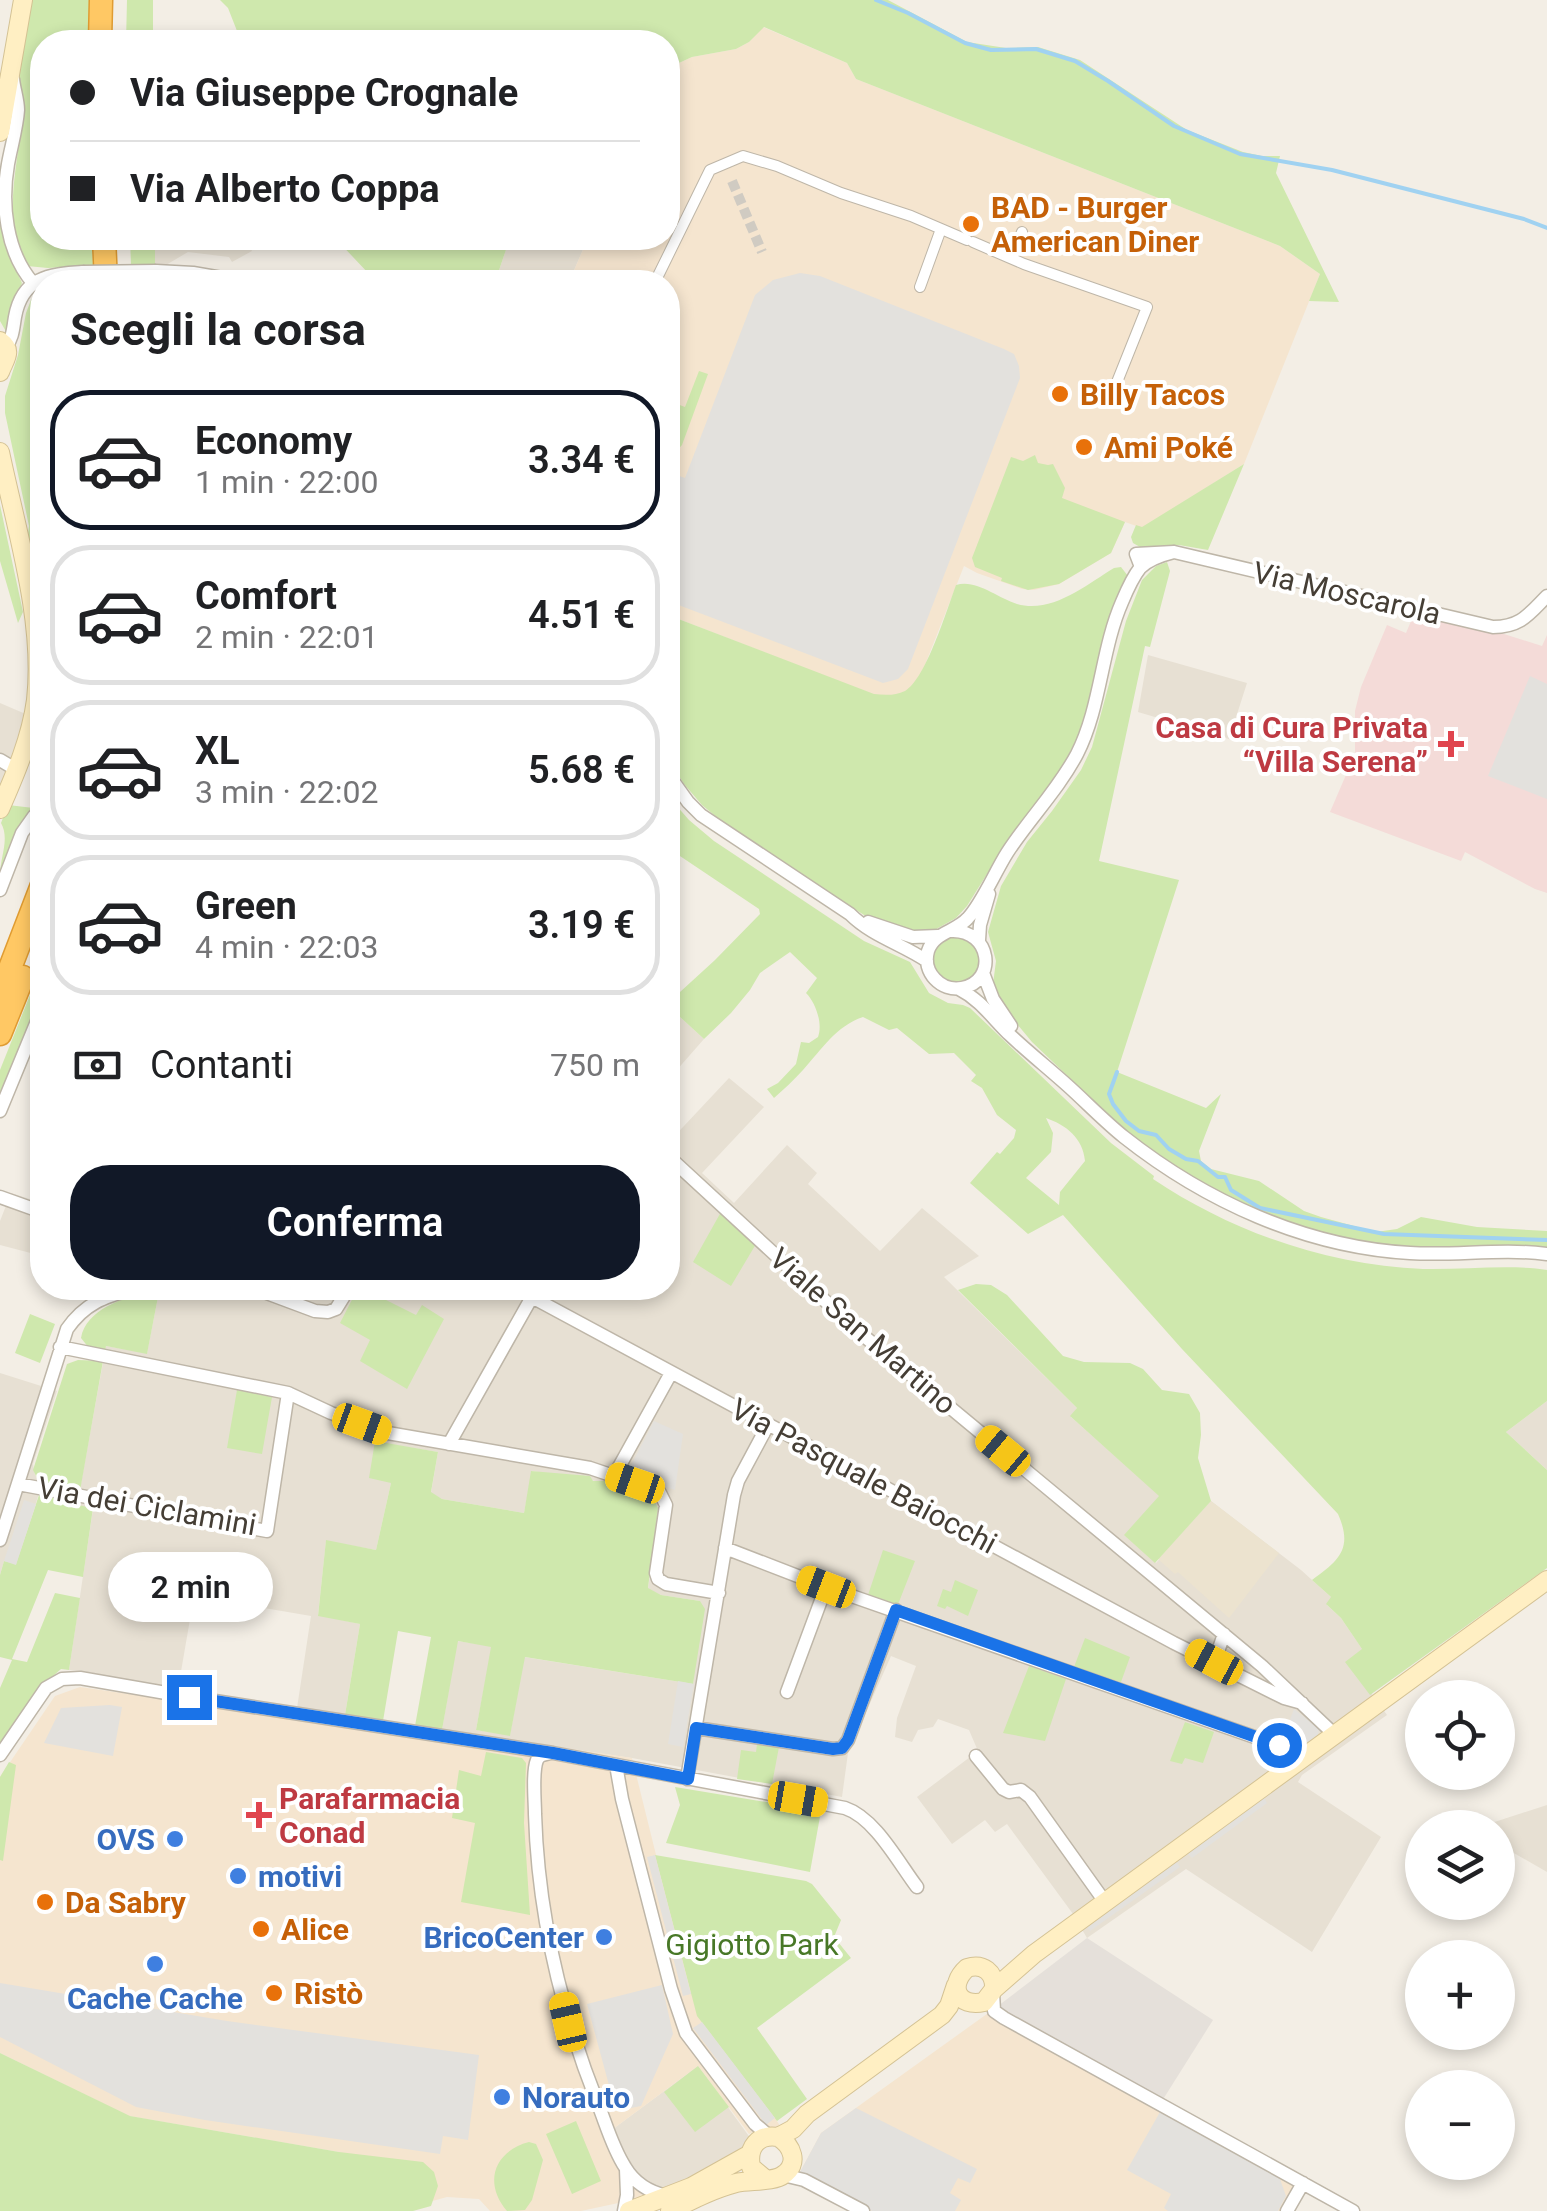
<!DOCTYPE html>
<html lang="it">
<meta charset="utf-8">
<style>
:root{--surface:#fff;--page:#f6f6f6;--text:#202124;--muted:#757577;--line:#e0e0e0;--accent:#111827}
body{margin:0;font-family:Roboto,sans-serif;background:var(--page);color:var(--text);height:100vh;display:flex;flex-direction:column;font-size:38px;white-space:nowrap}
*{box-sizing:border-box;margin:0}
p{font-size:32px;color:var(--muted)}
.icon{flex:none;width:55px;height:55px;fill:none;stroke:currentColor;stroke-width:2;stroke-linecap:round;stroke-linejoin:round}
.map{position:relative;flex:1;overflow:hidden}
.details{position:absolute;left:30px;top:270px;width:650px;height:1030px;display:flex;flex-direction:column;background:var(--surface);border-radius:40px;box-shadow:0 5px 15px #0003}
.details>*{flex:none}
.guide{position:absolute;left:30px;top:30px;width:650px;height:220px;border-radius:40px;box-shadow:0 5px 15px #0003;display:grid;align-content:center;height:220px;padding:0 40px;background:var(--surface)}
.fabs{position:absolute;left:1405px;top:1680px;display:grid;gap:20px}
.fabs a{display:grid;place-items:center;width:110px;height:110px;border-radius:50%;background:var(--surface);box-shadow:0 5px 15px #0003;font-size:50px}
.end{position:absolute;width:45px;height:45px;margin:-22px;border:12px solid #1a73e8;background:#fff;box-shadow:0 0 0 5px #fff}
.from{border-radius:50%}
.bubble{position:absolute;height:70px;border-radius:35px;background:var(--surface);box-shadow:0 5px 15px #0003;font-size:32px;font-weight:600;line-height:70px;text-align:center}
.car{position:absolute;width:30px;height:60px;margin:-30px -15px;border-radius:12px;box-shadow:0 0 8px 2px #0007;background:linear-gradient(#f5c518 24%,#345 0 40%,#f5c518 0 76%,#345 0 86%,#f5c518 0)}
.guide b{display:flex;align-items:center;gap:35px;height:95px;font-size:38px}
.guide b+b{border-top:2px solid var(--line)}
.guide i{width:25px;height:25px;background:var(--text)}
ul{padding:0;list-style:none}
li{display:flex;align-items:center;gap:30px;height:140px;margin:0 20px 15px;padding:0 20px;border:5px solid var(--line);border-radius:40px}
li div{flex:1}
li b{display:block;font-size:38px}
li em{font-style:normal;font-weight:600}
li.on{border-color:var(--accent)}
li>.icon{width:90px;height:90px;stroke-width:1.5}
h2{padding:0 40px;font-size:45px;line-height:120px}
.pay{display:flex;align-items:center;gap:25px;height:110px;padding:0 40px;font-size:38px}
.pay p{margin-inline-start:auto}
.button{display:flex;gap:20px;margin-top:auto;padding:20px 40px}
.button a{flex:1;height:115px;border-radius:40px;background:var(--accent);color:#fff;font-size:40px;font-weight:600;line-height:115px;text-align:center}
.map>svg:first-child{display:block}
</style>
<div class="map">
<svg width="1547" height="2211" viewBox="0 0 1547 2211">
<rect width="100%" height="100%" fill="#f3eee5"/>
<path fill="#e7e0d3" d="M155 238H246L252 251 232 262 229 257 188 252 166 265 155 264Z
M510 238H588L569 282H495Z
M1148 655 1247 683 1229 739 1138 712Z
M0 703 28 715 0 797Z
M668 1006 704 1039 668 1080Z
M729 1078 764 1107 702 1173 734 1203 787 1145 817 1173 808 1184 880 1251 922 1208 979 1256 944 1277 1077 1408 1071 1417 1160 1496 1125 1535 1156 1563 1211 1501 1301 1570 1332 1598 1327 1605 1341 1618 1373 1665 1376 1681 1372 1694 1387 1715 1302 1775 1298 1782 1381 1837 1312 1952 1186 1869 1087 1938 1073 1914 1007 1824 995 1832 985 1820 952 1844 917 1797 978 1751 969 1730 938 1719 933 1727 918 1730 912 1742 895 1737 897 1718 916 1666 891 1656 848 1753 842 1797 632 1758 442 1730 457 1641 492 1646 476 1730 510 1735 524 1657 693 1684 700 1601 661 1595 648 1589 654 1548 602 1482 532 1471 524 1513 442 1499 431 1493 438 1452 375 1442 391 1483 376 1550 326 1541 318 1615 360 1624 345 1715 297 1708 311 1616 194 1596 178 1689 83 1671 69 1670 93 1509 77 1505 106 1346 147 1353 158 1297 144 1288H668V1143Z
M11 1193 42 1203V1256L0 1245V1221Z
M0 1373 57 1391 33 1464 35 1475 43 1481 16 1565 4 1561 0 1575Z
M1547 1401V1470L1506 1432Z
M1547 1805V1872L1498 1844V1828L1479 1827Z
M698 2066 751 2139 747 2150 665 2193 636 2176 613 2129Z"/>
<path fill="#f5e5cf" d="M763 27 847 63 856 79 1280 246 1320 274 1244 464 1142 528 1125 522 1111 553 1059 584 1034 590 1022 589 977 573 964 566 908 708 668 615V282H569L588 238H668V68L692 57 736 49 749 42Z
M80 1687 171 1700 178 1689 632 1758 659 1867 775 2118 784 2132 763 2127 749 2134 698 2066 613 2129 635 2175H639L646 2183 665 2193 581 2211H490L479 2199 447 2197 396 2211 339 2152 129 2116 0 2053V1777L55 1696Z
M998 2006 1301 2177 1282 2211H872L800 2172 821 2133Z"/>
<path fill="#e5e0da" d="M1087 1938 1213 2020 1162 2101 1004 2012 998 2006Z"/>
<path fill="#ece3cf" d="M1211 1501 1279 1553 1229 1618 1178 1572 1175 1574 1158 1559Z"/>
<path fill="#f4dbd8" d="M1414 614 1504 634 1542 646 1547 635V893L1535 889 1465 852 1461 861 1330 812 1355 754V711L1361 687 1387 625 1406 633Z"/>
<path fill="#cfe8ad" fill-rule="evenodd" d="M31 0H90L88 42H42V238H92L93 265 48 268 27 266C0 221 19 164 22 115 23 100 19 84 20 69 22 46 27 23 31 0Z
M127 0H153V42H126Z
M220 0H888L967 42 1006 48 1038 47 1080 60 1187 130 1243 152 1262 156H1280L1276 173 1339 302 1309 301 1320 274 1280 246 856 79 847 63 764 27 749 42 736 49 692 57 668 68V42H252L239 36 228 8Z
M0 210 9 255 22 283 15 299 8 335 0 321Z
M130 238H155V264L131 265Z
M335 238H510L495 282H384L370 275Z
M42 289V584L37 582 27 540 29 526 5 413V396L18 355 26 313 31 300Z
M699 371 708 374 682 445C678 450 674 452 668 449V421L674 418 668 415 669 401 685 407Z
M1035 455 1038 463 1048 465 1053 464 1065 488 1062 498 1125 522 1111 553 1059 584 1028 590 1001 581 1002 578 975 567 972 558 1011 457 1023 461Z
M1244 464 1208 550 1179 545 1140 547 1133 543 1131 537 1136 525 1142 527Z
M0 505 23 612 18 623 0 561Z
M1167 562 1170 571 1150 647 1145 646 1099 861 1179 880 1117 1072 1206 1108 1221 1094 1199 1151 1201 1161 1211 1169 1259 1181 1304 1211 1321 1217 1376 1232 1397 1229 1421 1217 1477 1227 1547 1231V1250L1389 1246 1321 1232 1262 1214 1225 1197 1168 1162 1121 1127 1032 1042 1007 1012 993 984 996 961 988 932 1001 886 1027 842 1052 811 1081 770 1092 747 1126 621 1142 580 1156 566Z
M1121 567 1128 576 1106 630 1081 731 1061 769 1007 842 967 906 956 918 931 932 921 933 883 924 864 915 726 825 702 805 684 784 668 759V615L874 694C884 695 895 696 905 691 926 679 947 609 956 585 977 579 997 598 1017 604 1052 614 1086 585 1114 568Z
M668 796 689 820 714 841 864 941 910 962 929 993 948 1003 963 1005 970 1008 1111 1143 1154 1176 1153 1179C1232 1232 1327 1265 1423 1269 1462 1270 1510 1264 1547 1270V1401L1506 1432 1547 1470V1568L1370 1695 1345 1662 1362 1649 1341 1618 1326 1604 1331 1597 1312 1580C1340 1560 1353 1548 1338 1514L1182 1349 1063 1215 1028 1234 970 1183 997 1152 1000 1154 1014 1138 1016 1130 997 1115 982 1088 971 1081 976 1075 954 1053 929 1054 897 1028 889 1030 863 1017C836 1026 822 1049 803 1070 794 1080 784 1089 774 1098L767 1089 778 1083 796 1064 801 1042 809 1043 818 1037C823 1024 816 1003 806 993L817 978 790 952 760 973 750 990 731 1013 704 1039 668 1006V1003L715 960 760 914 759 909 668 848ZM1046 1118C1066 1125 1083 1138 1085 1161L1060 1192 1059 1205 1026 1178 1051 1152 1053 1133Z
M8 805 42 809V813L0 875C0 857 10 839 1 823Z
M933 960a23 23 0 1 1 46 0a23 23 0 1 1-46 0Z
M42 965V1001L0 1103V1070Z
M721 1212 756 1244 731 1286 693 1262Z
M976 1284 991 1285 1007 1295 1063 1356 1084 1362 1130 1363 1143 1369 1162 1390 1189 1394 1200 1413 1201 1435 1198 1458 1211 1501 1155 1563 1124 1535 1159 1496 1070 1416 1077 1408 958 1290Z
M358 1288H362L416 1315 422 1305 444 1319 407 1389 360 1361 370 1340 340 1323Z
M148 1291 158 1297 147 1354 106 1346 105 1352 89 1348 81 1338C86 1309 124 1298 148 1291Z
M30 1314 55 1324 40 1363 15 1353Z
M78 1360 103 1361 80 1491 42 1484 43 1481 37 1478 33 1470 67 1364Z
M237 1390 272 1397 262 1454 227 1448Z
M375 1441 438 1452 431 1492 442 1499 524 1513 531 1471 590 1476 593 1481H604L653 1498 658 1508 648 1588 661 1595 700 1601 705 1609 693 1684 525 1657 510 1736 476 1730 491 1647 458 1641 442 1730 415 1726 431 1637 398 1631 383 1721 345 1715 360 1624 318 1616 326 1540 376 1550 391 1483 369 1478Z
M39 1495 78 1502V1505L93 1508 83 1577 48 1570 12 1659 27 1662 55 1593 80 1598 69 1670 61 1669C35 1690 19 1717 0 1744V1688L12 1660 0 1657V1575L4 1561 16 1564Z
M883 1550 915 1561 897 1607 868 1595Z
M955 1580 978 1590 968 1616 947 1606 945 1609 937 1606 943 1589 951 1592Z
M1085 1638 1130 1657 1121 1682 1074 1667Z
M1029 1666 1066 1679 1045 1741 1003 1733Z
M1185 1722 1214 1732 1203 1763 1185 1758 1182 1764 1170 1761Z
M757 1744 779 1747 772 1784 737 1779 741 1750 756 1752Z
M486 1752 522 1758 526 1763 524 1823 530 1915 461 1902 475 1823 452 1818 459 1770 481 1776Z
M9 1762 16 1765 3 1861 0 1860V1777Z
M675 1787 821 1811 810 1872 666 1843 680 1805Z
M655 1855 806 1881 812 1884 841 1920 834 1937 851 1958 757 2028 807 2099 777 2121 697 2016Z
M0 2053 130 2116 339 2152 423 2162 434 2172 438 2186 431 2206 413 2211H0Z
M698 2066 729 2107 695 2132 664 2092Z
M576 2121 601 2181 572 2194 546 2134Z
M529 2142 536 2144 543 2160 532 2200 525 2210 507 2211C483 2183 494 2151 529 2142Z"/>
<path fill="#e3e1dd" d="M800 273 820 276 1004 349 1014 354 1019 366 1020 378 908 669 898 679 883 683 668 601V472L685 478 755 295 773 280Z
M1530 676 1547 684V799L1488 776Z
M654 1421 683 1434 675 1490 633 1475 628 1471Z
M24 1500 36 1504 16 1565 4 1561Z
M678 1681 694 1684 683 1747 668 1744Z
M110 1705 122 1707 113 1756 44 1743 61 1708Z
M1294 1709 1319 1729 1317 1737 1304 1747 1283 1739Z
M1263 1796 1267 1803 1192 1858 1186 1852Z
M655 1855 691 1994 683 1996 647 1857Z
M1175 1859 1180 1867 1090 1931 1085 1924Z
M0 1983 227 2021 479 2055 468 2140 443 2136 440 2154 205 2120 136 2107 0 2037Z
M662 1985 673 2034 641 2106 616 2111 587 2004Z
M702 2022 775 2118 766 2125 693 2028Z
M856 2108 977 2169 970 2183 958 2178 950 2193 961 2200 955 2211H872L800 2172 821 2133Z
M1160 2112 1273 2172 1280 2179 1286 2196 1278 2211H1168L1164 2208 1171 2194 1127 2170Z"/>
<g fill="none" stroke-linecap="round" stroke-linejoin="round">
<path stroke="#a0d2f1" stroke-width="4" d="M876 0 908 13 965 43 991 50 1036 49 1075 61 1108 81 1174 126 1240 154 1332 170 1524 219 1547 228
M1117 1072 1109 1094 1113 1104 1126 1121 1139 1131 1156 1135 1169 1149 1186 1159 1198 1161 1218 1177H1225L1231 1190 1260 1208 1384 1234 1547 1240"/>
<path stroke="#d0cbc2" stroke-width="10" stroke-dasharray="10 5" stroke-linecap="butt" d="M732 181 762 252"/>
<defs>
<path id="pedestrian" d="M973 242 1024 264 1147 307 1117 382
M1012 258 1022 232
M655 282 710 170 743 156 777 166 841 193 911 216 967 240
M920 287 941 229
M1086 396 1108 386"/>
<path id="minor" d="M13 79C14 89 18 100 18 110 17 127 11 147 8 164 1 204 6 252 33 283
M156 271 193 273 245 282
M6 347C13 337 13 329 15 317 22 278 48 274 83 272
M1141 567 1136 554 1174 552 1493 627C1521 627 1529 614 1547 596
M0 760 17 770
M668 774 688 802 701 815 850 914C872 936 902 944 927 961
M0 890 22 833 34 816H42
M868 922 913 937 938 936
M952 931C991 930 998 981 962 988 941 992 922 972 928 951 934 932 956 932 968 918 982 903 995 872 1007 853 1029 819 1058 790 1077 754 1101 707 1101 650 1122 602 1127 590 1132 578 1140 568 1149 559 1162 555 1174 552
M979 940 980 925 989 894
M983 973 993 999 1011 1026
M959 989C981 1000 993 1019 1010 1035 1028 1052 1048 1068 1067 1085 1086 1102 1104 1121 1124 1137 1205 1201 1305 1247 1410 1253 1455 1256 1501 1248 1547 1254
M0 1111 42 1009
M668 1156 859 1332 1262 1666 1335 1735
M0 1197 42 1212
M253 1288 315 1311 328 1312 336 1309 349 1288
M515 1288 1174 1643 1284 1698 1302 1703
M288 1393 331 1413 382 1432 590 1468 655 1490 660 1493 666 1505 656 1573 658 1579 666 1584 719 1593
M449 1444 537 1288
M614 1476 671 1373
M18 1484 267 1531 288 1393 60 1347
M0 1540 67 1329C86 1302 105 1297 135 1288
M725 1548 826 1587 1283 1747 1290 1750 1300 1760
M1214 1663 1224 1634
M787 1692 826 1587
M696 1728 833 1749 842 1748 848 1740 896 1610
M550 1753C544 1755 540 1754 537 1760 532 1772 535 1801 535 1814 538 1913 561 2011 598 2104 606 2124 613 2149 625 2167 635 2184 649 2192 667 2196
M0 1755 46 1688 62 1679 80 1678 189 1697 553 1753 845 1808C875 1818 898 1862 917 1887
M976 1756 1003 1789 1009 1792 1021 1790 1030 1797 1105 1902
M616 1765 622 1799 671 1989 686 2033 755 2124 769 2136
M687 1779 734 1495 738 1481 768 1425
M993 1993 994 2011 1004 2018 1353 2211
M783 2175 804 2180 863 2211
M624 2211 627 2195 626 2169
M1287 2211 1303 2183"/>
<path id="secondary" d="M0 132 23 0
M0 341C14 351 4 360 0 372
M0 452C16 529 45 621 36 700 31 738 15 775 0 809
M994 1989C995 1972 983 1963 967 1968 947 1986 958 2008 984 2002L994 1989 1034 1954 1547 1580
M778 2137 793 2129 807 2114 942 2015 949 2006 956 1985
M629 2211 691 2187 750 2154
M670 2211C692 2200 713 2189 736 2183 749 2180 774 2182 783 2175 800 2164 792 2145 778 2137 758 2134 747 2147 751 2167L764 2178"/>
<path id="motorway" d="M100 42 101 0
M104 238 106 282
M0 994 42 885
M0 1034 23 977"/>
</defs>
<use href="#pedestrian" stroke="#beb6a8" stroke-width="12"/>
<use href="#minor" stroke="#beb6a8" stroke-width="15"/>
<use href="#secondary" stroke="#d4c294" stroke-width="20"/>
<use href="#motorway" stroke="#e09c32" stroke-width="25"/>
<use href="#pedestrian" stroke="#fff" stroke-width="10"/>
<use href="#minor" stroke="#fff" stroke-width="12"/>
<use href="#secondary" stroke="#ffefc3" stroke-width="18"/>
<use href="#motorway" stroke="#ffc864" stroke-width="22"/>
<defs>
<path id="minor-bridge" d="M83 272 156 271"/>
</defs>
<use href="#minor-bridge" stroke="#beb6a8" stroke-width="15" stroke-linecap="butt"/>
<use href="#minor-bridge" stroke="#fff" stroke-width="12"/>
</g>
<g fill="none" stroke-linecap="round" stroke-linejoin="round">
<path stroke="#1a73e8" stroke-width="12" d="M189 1697 553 1753 688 1779 696 1728 833 1749 842 1748 848 1740 896 1610 1279 1745"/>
</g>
<g fill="#e8710a" stroke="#fff" stroke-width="4">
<circle cx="971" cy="224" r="10"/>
<circle cx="1060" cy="394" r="10"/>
<circle cx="1084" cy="447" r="10"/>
<circle cx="45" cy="1902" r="10"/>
<circle cx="261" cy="1929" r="10"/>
<circle cx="274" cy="1993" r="10"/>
</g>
<g fill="#e0444e" stroke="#fff" stroke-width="4">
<path d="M1446 729h10v10h10v10h-10v10h-10v-10h-10v-10h10z"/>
<path d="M254 1800h10v10h10v10h-10v10h-10v-10h-10v-10h10z"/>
</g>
<g fill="#3f7fe0" stroke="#fff" stroke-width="4">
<circle cx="175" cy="1839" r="10"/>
<circle cx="238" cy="1876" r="10"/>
<circle cx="604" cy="1937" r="10"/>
<circle cx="155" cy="1964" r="10"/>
<circle cx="502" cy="2097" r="10"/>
</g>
<g text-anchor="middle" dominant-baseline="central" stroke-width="8" stroke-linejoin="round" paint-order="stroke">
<g font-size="30" font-weight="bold" fill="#c56008" stroke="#fff" text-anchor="start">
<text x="991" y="207">BAD - Burger<tspan x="991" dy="34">American Diner</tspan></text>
<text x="1080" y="394">Billy Tacos</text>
<text x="1104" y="447">Ami Poké</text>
<text x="65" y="1902">Da Sabry</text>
<text x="281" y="1929">Alice</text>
<text x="294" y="1993">Ristò</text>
</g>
<g font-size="30" fill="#453e35" stroke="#fff">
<text transform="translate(1347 593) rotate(13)">Via Moscarola</text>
<text transform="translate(863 1331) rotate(41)">Viale San Martino</text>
<text transform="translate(864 1476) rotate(28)">Via Pasquale Baiocchi</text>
<text transform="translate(147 1506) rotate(10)">Via dei Ciclamini</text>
</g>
<g font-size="30" font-weight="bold" fill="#be3a42" stroke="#fff" text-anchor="end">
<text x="1428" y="727">Casa di Cura Privata<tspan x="1428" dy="34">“Villa Serena”</tspan></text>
<text x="279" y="1798" text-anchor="start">Parafarmacia<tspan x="279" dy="34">Conad</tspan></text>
</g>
<g font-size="30" font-weight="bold" fill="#366cbe" stroke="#fff" text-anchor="end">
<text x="155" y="1839">OVS</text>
<text x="258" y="1876" text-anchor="start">motivi</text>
<text x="584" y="1937">BricoCenter</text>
<text x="155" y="1998" text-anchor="middle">Cache Cache</text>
<text x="522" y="2097" text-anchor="start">Norauto</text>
</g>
<g font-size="30" fill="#487827" stroke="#fff">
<text x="752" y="1944">Gigiotto Park</text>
</g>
</g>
</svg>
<div class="fabs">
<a><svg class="icon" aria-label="locate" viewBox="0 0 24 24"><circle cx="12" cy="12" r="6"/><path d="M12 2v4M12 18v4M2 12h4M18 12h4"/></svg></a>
<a><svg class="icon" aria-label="layers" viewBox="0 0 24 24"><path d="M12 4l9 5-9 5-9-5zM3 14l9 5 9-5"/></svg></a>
<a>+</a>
<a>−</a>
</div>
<i class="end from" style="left:1279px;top:1745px"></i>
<i class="end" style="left:189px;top:1697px"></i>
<div class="bubble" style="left:108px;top:1552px;width:165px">2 min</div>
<i class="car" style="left:362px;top:1424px;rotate:110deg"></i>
<i class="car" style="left:1003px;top:1451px;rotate:310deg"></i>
<i class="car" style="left:635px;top:1483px;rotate:289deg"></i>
<i class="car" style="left:826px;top:1587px;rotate:291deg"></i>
<i class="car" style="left:1214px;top:1662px;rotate:298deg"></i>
<i class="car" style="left:798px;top:1799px;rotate:100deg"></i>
<i class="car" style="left:568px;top:2022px;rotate:347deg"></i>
<div class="guide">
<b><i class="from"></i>Via Giuseppe Crognale</b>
<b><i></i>Via Alberto Coppa</b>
</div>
<section class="details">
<h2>Scegli la corsa</h2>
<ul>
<li class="on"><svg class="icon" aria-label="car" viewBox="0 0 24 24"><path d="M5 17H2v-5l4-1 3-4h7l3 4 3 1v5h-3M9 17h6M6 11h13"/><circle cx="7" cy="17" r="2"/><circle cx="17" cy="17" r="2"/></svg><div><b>Economy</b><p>1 min · 22:00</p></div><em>3.34 €</em></li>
<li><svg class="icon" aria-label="car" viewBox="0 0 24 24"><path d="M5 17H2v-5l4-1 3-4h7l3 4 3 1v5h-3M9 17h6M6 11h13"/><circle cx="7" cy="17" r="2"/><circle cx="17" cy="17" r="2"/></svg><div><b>Comfort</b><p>2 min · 22:01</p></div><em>4.51 €</em></li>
<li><svg class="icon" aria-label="car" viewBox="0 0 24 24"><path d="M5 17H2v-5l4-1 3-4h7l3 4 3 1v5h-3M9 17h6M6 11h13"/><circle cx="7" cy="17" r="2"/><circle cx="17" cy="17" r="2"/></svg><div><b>XL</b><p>3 min · 22:02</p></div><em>5.68 €</em></li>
<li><svg class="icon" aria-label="car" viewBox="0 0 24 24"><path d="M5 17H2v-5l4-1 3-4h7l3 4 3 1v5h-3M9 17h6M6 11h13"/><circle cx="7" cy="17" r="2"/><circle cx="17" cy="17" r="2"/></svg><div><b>Green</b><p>4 min · 22:03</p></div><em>3.19 €</em></li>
</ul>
<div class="pay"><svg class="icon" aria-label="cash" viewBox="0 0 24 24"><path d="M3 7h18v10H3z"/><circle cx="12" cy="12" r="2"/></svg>Contanti<p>750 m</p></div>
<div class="button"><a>Conferma</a></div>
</section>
</div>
